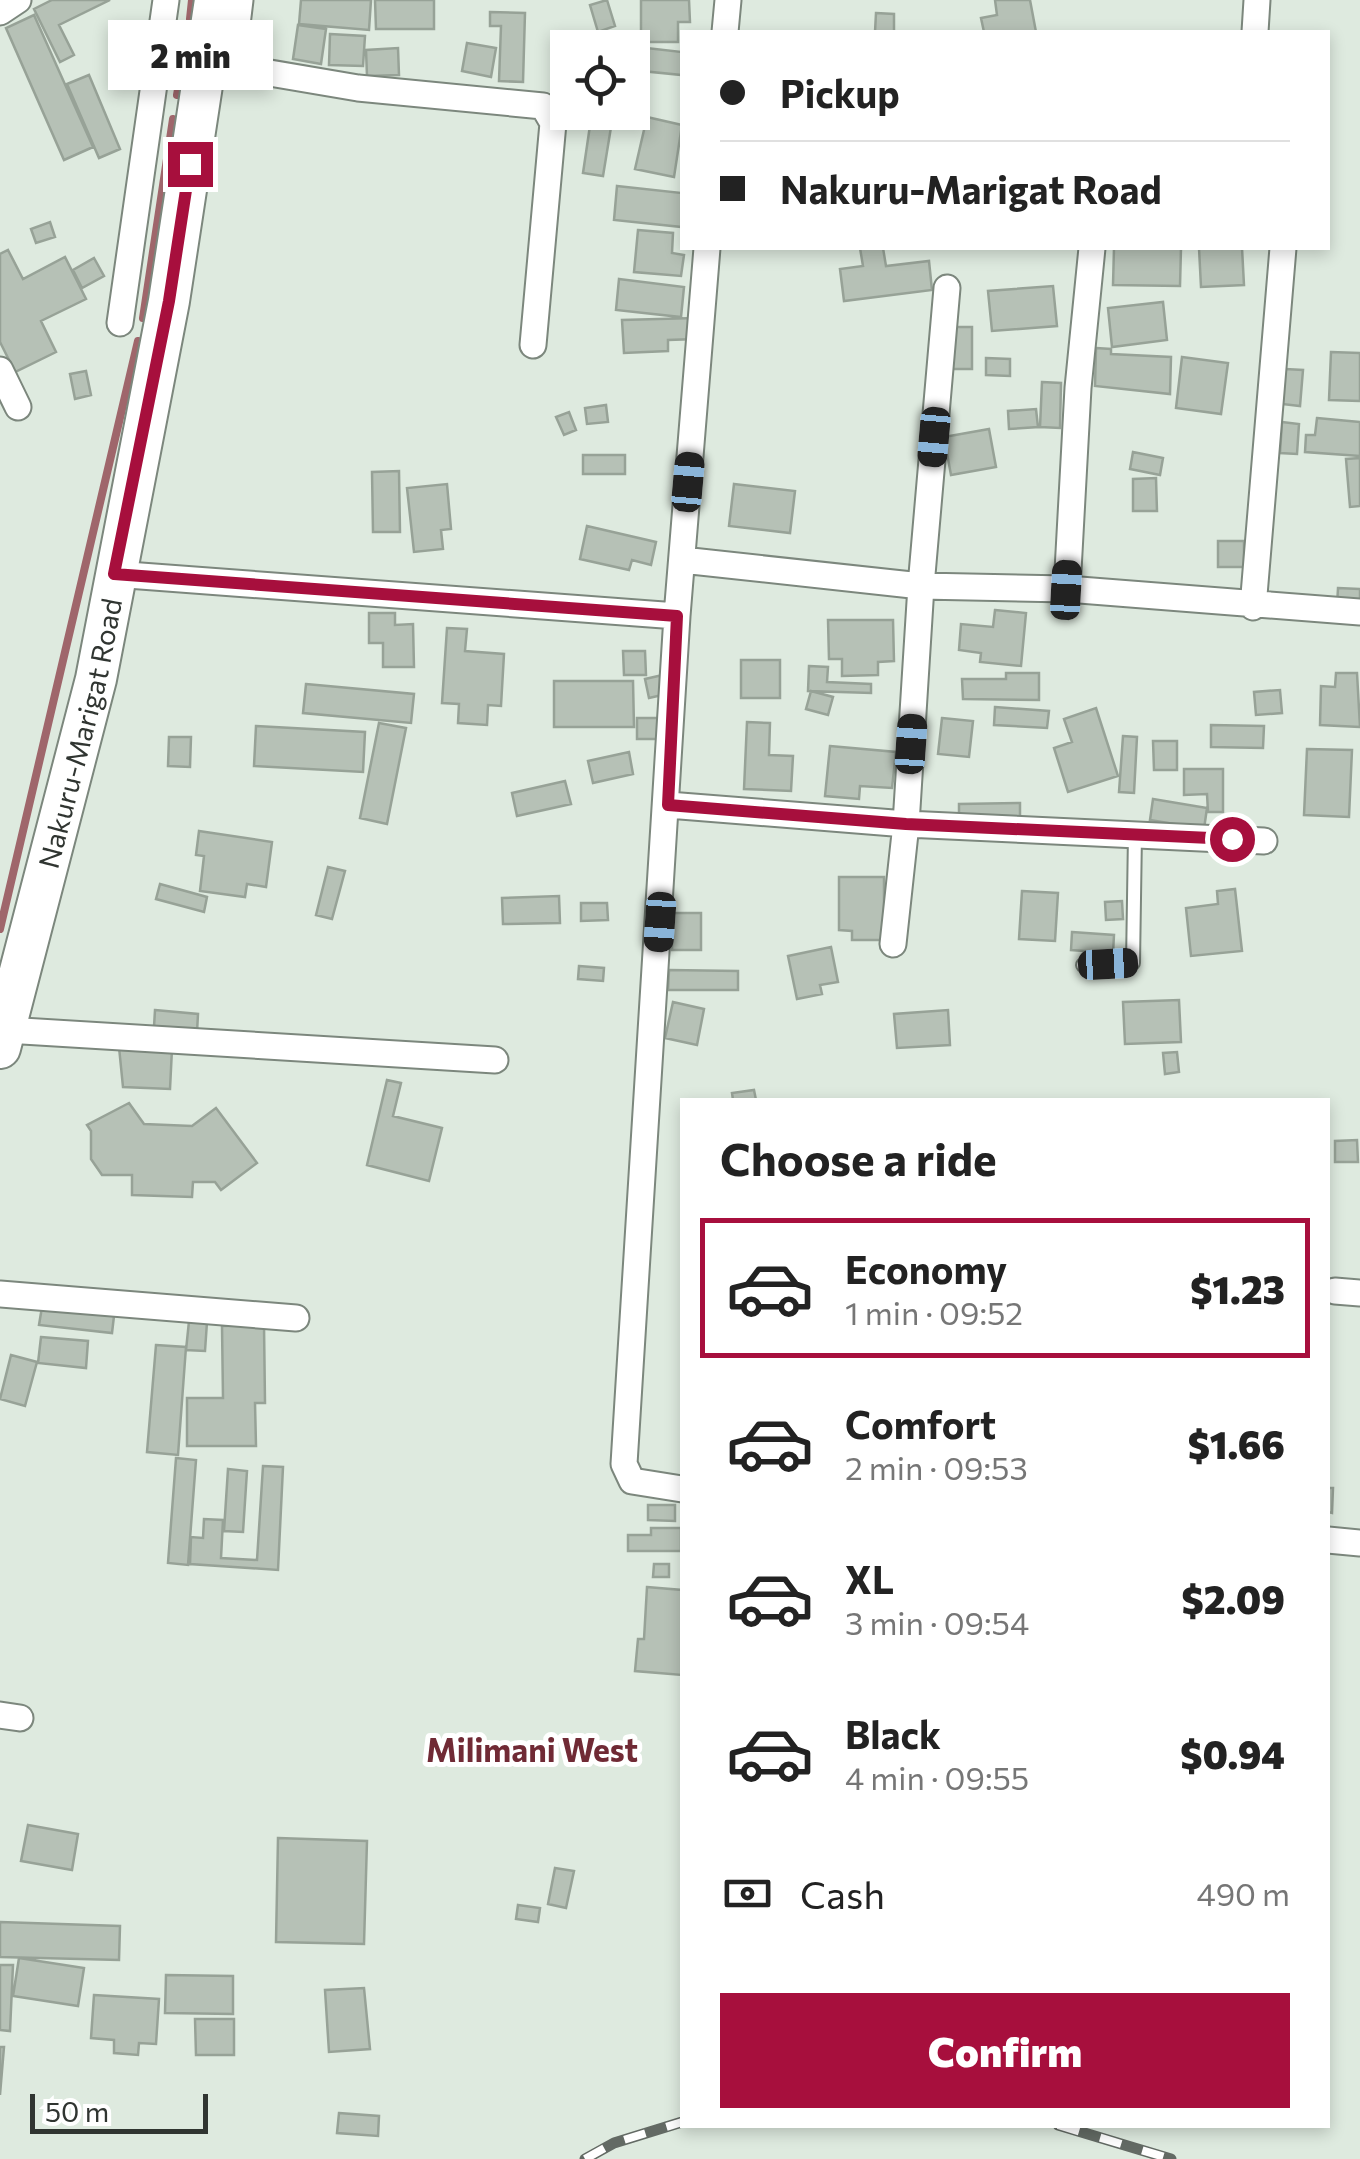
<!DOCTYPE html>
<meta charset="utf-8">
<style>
:root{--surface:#fff;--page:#f2f2f2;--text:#222;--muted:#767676;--line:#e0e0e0;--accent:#a70f3d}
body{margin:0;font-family:Commissioner,sans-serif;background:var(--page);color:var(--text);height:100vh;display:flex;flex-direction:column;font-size:38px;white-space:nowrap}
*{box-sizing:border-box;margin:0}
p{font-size:32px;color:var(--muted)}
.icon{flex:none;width:55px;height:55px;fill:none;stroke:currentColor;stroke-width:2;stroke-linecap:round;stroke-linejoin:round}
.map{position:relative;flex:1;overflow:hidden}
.drawer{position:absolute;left:680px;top:1098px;width:650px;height:1030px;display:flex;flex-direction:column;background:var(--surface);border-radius:0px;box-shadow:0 5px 15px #0003}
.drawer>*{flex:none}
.banner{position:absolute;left:680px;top:30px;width:650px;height:220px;border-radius:0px;box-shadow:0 5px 15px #0003;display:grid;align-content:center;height:220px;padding:0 40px;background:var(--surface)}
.fabs{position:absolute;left:550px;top:30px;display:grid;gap:20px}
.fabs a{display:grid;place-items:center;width:100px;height:100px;border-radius:0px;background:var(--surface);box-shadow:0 5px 15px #0003;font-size:50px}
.scale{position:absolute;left:30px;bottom:25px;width:178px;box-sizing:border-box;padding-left:10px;border:5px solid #303531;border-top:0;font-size:28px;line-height:35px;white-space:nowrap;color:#303531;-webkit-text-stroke:8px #fff;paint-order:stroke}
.end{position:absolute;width:45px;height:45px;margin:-22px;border:12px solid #a70f3d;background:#fff;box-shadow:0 0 0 5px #fff}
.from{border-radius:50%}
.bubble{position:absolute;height:70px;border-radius:0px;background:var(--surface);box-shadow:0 5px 15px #0003;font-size:32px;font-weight:800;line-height:70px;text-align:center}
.car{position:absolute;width:30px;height:60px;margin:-30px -15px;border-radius:12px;box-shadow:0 0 8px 2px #0007;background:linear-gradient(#222 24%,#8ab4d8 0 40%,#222 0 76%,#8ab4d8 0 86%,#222 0)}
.banner b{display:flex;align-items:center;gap:35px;height:95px;font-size:38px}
.banner b+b{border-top:2px solid var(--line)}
.banner i{width:25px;height:25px;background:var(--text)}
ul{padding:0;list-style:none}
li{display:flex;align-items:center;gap:30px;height:140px;margin:0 20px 15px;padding:0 20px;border:5px solid transparent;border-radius:0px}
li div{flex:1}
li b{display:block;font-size:38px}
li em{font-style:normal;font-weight:800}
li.current{border-color:var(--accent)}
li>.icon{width:90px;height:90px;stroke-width:1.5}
h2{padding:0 40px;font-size:45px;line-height:120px}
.pay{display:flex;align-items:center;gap:25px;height:110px;padding:0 40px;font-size:38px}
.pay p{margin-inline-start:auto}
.cta{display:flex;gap:20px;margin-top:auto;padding:20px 40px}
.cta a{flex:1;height:115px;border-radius:0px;background:var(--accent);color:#fff;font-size:40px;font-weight:800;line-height:115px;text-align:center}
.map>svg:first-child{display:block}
</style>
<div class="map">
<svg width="1360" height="2159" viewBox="0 0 1360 2159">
<rect width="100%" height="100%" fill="#deeadf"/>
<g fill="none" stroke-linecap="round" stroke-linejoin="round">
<path stroke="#9f666b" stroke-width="8" d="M190 19 192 0
M177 95 187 37
M143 318 173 119
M0 929 138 341"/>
</g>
<path fill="#b6c1b6" stroke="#97a297" stroke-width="2.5" d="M52 0H110L59 25 74 55 60 62 34 9Z
M301 0H371L369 30 299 24Z
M375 0H434V29H376Z
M607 0 615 26 598 32 590 5Z
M641 0H689L690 22H678V42H641Z
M995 0H1030L1036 32H984L981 18 997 15Z
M490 12 525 13 523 82 499 81 501 26H490Z
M876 13 894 14V32H875Z
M34 15 93 147 64 160 6 28Z
M298 25 326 29 321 64 293 59Z
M330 34 365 36 363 66 329 65Z
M567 38 625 39V48H568L567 80Z
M467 43 496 48 491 77 462 71Z
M629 46 682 52V75L632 70Z
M398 48 399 75 367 76 366 50Z
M89 75 120 149 99 158 67 84Z
M592 112 613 115 603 176 583 173Z
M647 117 682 125 674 177 635 169Z
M617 186 682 193V227L614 220Z
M50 222 55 237 36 243 31 229Z
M638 230 673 233 672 253 684 255 681 276 634 272Z
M860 248H883L886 266 929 261 932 290 844 301 840 269 863 266Z
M1114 248H1181L1180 286 1113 285Z
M1199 248H1242L1244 285 1201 287Z
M8 250 23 279 65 257 86 299 41 321 56 352 15 372 0 342V254Z
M94 258 104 276 82 288 73 270Z
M619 279 684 287 681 317 616 310Z
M1053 286 1057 326 992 331 988 291Z
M1163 302 1167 340 1112 347 1108 308Z
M695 318 696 339 668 340V351L624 353 622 320Z
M952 327H972V369H952Z
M1096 348 1111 349V354L1171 357 1170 394 1095 386Z
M1331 352 1360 353V401L1329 400Z
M1182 357 1228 363 1221 414 1176 408Z
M986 358 1010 359V376L986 375Z
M1285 369 1303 370 1300 406 1282 404Z
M86 371 91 395 75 399 70 374Z
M1042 382 1061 383 1060 428 1040 427Z
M606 405 608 422 587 424 585 408Z
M1036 409 1038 427 1009 429 1008 411Z
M569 412 576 430 564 435 556 417Z
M1317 418 1360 422V456L1305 452 1306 435H1315Z
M1282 422 1299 424 1297 454 1280 453Z
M989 429 996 467 951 475 944 437Z
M1133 452 1163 458 1160 475 1130 469Z
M583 455H625V474H583Z
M1360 458V506L1350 507 1346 459Z
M399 471 400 532H373L372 472Z
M1156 478 1157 511H1133V479Z
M447 484 451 529 441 530 443 549 414 552 407 488Z
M734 484 795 491 790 533 729 526Z
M587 526 656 542 651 565 632 560 629 570 580 559Z
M1218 541H1244V567H1218Z
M1338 588 1360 589V607L1337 606Z
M995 610 1026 613 1021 666 980 662 981 653 959 650 961 624 993 627Z
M369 613H395V625L413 624 414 667H383V643H369Z
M828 620H893L894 661 878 662V675L842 676V659H829Z
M447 628 467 629 465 651 504 654 501 706 488 705 487 725 458 723 459 704 442 703Z
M623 651H645L646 675H624Z
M741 660H780V698H741Z
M809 666 828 667 827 682 871 684V693L808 691Z
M1006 673H1039V700L963 699 962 679H1006Z
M1336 673H1357L1360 727 1320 725 1321 686 1335 687Z
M667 674 671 693 649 698 645 679Z
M554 681H633L634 727H554Z
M306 684 414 694 411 723 303 713Z
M1280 690 1282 713 1256 715 1254 692Z
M811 691 833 697 828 715 806 709Z
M995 707 1049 711 1047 728 994 725Z
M1096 708 1118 776 1068 792 1054 748 1072 742 1064 719Z
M637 718H665V739H637Z
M942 718 973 721 969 757 938 754Z
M747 722 770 723 769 755 793 756 791 791 744 789Z
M379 723 406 728 387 824 360 818Z
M1211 725 1264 726 1263 748 1211 747Z
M256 726 365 732 363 772 254 766Z
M1123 736 1137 737 1134 793 1119 792Z
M169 737H191L190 767 168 766Z
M1153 741H1177V770H1154Z
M830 746 896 752 892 788 860 786 859 799 825 796Z
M1307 749 1352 750 1349 817 1304 815Z
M629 752 633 774 593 783 588 761Z
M1184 769H1223V812H1208L1207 794 1184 795Z
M565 781 571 804 517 816 512 793Z
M1153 799 1207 808 1204 829 1150 820Z
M1020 803V817L959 818V804Z
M199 831 272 842 266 887 247 884 245 897 200 891 204 856 196 855Z
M328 867 345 871 332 919 316 915Z
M839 877H884V940H852V931L839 930Z
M160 884 207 897 204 912 156 899Z
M1235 889 1242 951 1191 956 1186 908 1218 904 1217 891Z
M1022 891 1058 893 1055 941 1019 939Z
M559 896 560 923 503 924 502 898Z
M1122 901 1123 919 1106 920 1105 902Z
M581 903H607L608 920 581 921Z
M672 913H701V950H672Z
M1072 932 1114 935 1113 953 1071 950Z
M831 947 838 982 820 985 822 994 797 999 788 956Z
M579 966 604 968 603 981 578 979Z
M669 970 738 971V990H668Z
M1179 1000 1181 1042 1125 1044 1123 1002Z
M673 1002 704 1009 697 1045 665 1038Z
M155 1010 198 1014 197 1032 154 1027Z
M948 1010 950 1045 897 1048 894 1014Z
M119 1047 172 1049 170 1089 123 1087Z
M1177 1052 1179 1072 1165 1074 1163 1053Z
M387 1080 401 1083 393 1116 442 1128 429 1181 367 1165Z
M754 1090 756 1100H733L732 1093Z
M129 1103 144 1124 192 1126 216 1108 257 1163 221 1190 215 1182H193L192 1197 132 1195V1175H102L91 1159V1131L87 1125Z
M1357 1140 1358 1162H1335V1141Z
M42 1307 114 1316 112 1333 39 1325Z
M189 1321 207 1322 205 1351 186 1350Z
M264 1325 265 1403H255L256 1446H187V1398H223L222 1326Z
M41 1337 88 1341 86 1368 38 1363Z
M156 1345 186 1347 178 1455 147 1452Z
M11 1355 37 1362 25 1406 0 1399Z
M176 1458 196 1460 188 1565 168 1563Z
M263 1466 283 1467 278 1570 190 1564 191 1537 203 1538 204 1519 223 1520 221 1558 257 1560Z
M228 1469 247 1471 243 1532 224 1531Z
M1328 1488H1333L1332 1513 1328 1512Z
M648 1505H675V1521L648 1520Z
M651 1528H681V1551H628V1535H651Z
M654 1564H669V1577H653Z
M647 1587 682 1590V1675L635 1671 638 1639H644Z
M28 1825 78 1834 72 1870 21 1861Z
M278 1838 367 1841 364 1944 276 1942Z
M555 1868 574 1871 566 1908 548 1904Z
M518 1905 540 1908 538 1922 516 1919Z
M0 1922 120 1926 119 1960 0 1957Z
M19 1958 84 1968 78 2006 13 1996Z
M0 1965H13L10 2031 0 2030Z
M166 1975 233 1976V2014L165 2013Z
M364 1988 370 2049 329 2052 325 1990Z
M94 1995 159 1999 156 2044 139 2043 138 2055 114 2053V2040L91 2038Z
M195 2019H234V2055H196Z
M0 2047H4L0 2095Z
M339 2113 379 2116 378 2136 337 2133Z"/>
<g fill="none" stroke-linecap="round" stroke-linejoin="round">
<defs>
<path id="lane" d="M1083 965 1133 963 1135 834"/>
<path id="street" d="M0 12 18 0
M725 32 728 0
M1255 32 1257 0
M205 62 358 88 543 106 553 123 533 345
M232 66 240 0
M1092 248 1078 388 1067 589 1360 612
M120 323 166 0
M0 370 18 407
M682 560 921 586 947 288
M114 574 677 616
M1253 607 1283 248
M668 805 906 824 921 586 1067 589
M893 944 906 824 1264 841
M6 1030 495 1060
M1335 1291 1360 1293
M0 1294 296 1318
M682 1489 632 1481 624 1464 677 616 707 248
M1328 1540 1360 1543
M0 1715 20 1718"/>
<g id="primary">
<path id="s1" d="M0 1048 96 679 169 301 215 0"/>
</g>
</defs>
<use href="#lane" stroke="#7c877d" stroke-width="16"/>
<use href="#street" stroke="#7c877d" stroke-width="29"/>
<use href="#primary" stroke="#7c877d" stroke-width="44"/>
<use href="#lane" stroke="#fff" stroke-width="12"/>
<use href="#street" stroke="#fff" stroke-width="25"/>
<use href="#primary" stroke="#fff" stroke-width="40"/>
<defs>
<path id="rail" d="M1058 2125 1171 2159
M585 2159 614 2143 682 2122"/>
</defs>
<use href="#rail" stroke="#636a64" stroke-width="11"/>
<use href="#rail" stroke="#fff" stroke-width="8" stroke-dasharray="22" stroke-linecap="butt"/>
</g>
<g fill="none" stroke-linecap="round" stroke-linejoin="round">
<path stroke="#a70f3d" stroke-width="12" d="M190 164 169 301 114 574 677 616 668 805 906 824 1232 839"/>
</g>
<g text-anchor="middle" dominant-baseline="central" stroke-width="10" stroke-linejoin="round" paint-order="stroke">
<g font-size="28" fill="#303531" stroke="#fff">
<text stroke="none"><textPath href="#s1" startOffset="325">Nakuru-Marigat Road</textPath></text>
</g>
<g font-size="32" font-weight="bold" fill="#702a35" stroke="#fff">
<text x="532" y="1749">Milimani West</text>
</g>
</g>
</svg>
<div class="fabs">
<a><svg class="icon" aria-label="locate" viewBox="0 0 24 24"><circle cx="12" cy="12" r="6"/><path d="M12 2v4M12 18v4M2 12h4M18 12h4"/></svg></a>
</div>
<div class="scale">50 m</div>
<i class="end from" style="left:1232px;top:839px"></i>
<i class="end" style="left:190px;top:164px"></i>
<div class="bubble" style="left:108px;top:20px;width:165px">2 min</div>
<i class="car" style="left:934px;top:437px;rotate:185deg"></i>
<i class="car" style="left:688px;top:482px;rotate:5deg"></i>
<i class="car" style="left:1066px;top:590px;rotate:3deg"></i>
<i class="car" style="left:911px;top:744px;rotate:4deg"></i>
<i class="car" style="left:660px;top:922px;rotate:184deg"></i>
<i class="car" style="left:1108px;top:964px;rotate:87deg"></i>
<div class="banner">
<b><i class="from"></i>Pickup</b>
<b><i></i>Nakuru-Marigat Road</b>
</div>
<section class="drawer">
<h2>Choose a ride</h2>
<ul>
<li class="current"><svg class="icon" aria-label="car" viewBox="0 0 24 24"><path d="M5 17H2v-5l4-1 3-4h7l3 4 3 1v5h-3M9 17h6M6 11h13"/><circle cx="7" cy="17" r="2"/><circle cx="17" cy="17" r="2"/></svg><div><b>Economy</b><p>1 min · 09:52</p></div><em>$1.23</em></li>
<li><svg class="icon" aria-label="car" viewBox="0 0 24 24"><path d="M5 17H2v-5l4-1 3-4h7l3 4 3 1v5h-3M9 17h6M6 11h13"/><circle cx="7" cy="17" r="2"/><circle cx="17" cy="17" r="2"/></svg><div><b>Comfort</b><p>2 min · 09:53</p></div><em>$1.66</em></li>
<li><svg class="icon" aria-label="car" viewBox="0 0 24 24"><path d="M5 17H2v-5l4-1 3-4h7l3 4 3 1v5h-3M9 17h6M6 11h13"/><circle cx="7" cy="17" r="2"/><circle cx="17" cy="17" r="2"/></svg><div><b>XL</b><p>3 min · 09:54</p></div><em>$2.09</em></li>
<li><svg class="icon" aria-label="car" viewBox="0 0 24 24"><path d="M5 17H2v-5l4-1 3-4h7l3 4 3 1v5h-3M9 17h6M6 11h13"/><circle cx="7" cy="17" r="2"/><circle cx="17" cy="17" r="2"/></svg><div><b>Black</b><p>4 min · 09:55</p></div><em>$0.94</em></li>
</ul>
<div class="pay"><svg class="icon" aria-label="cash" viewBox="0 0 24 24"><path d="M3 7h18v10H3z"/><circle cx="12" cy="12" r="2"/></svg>Cash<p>490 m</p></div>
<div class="cta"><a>Confirm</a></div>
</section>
</div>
